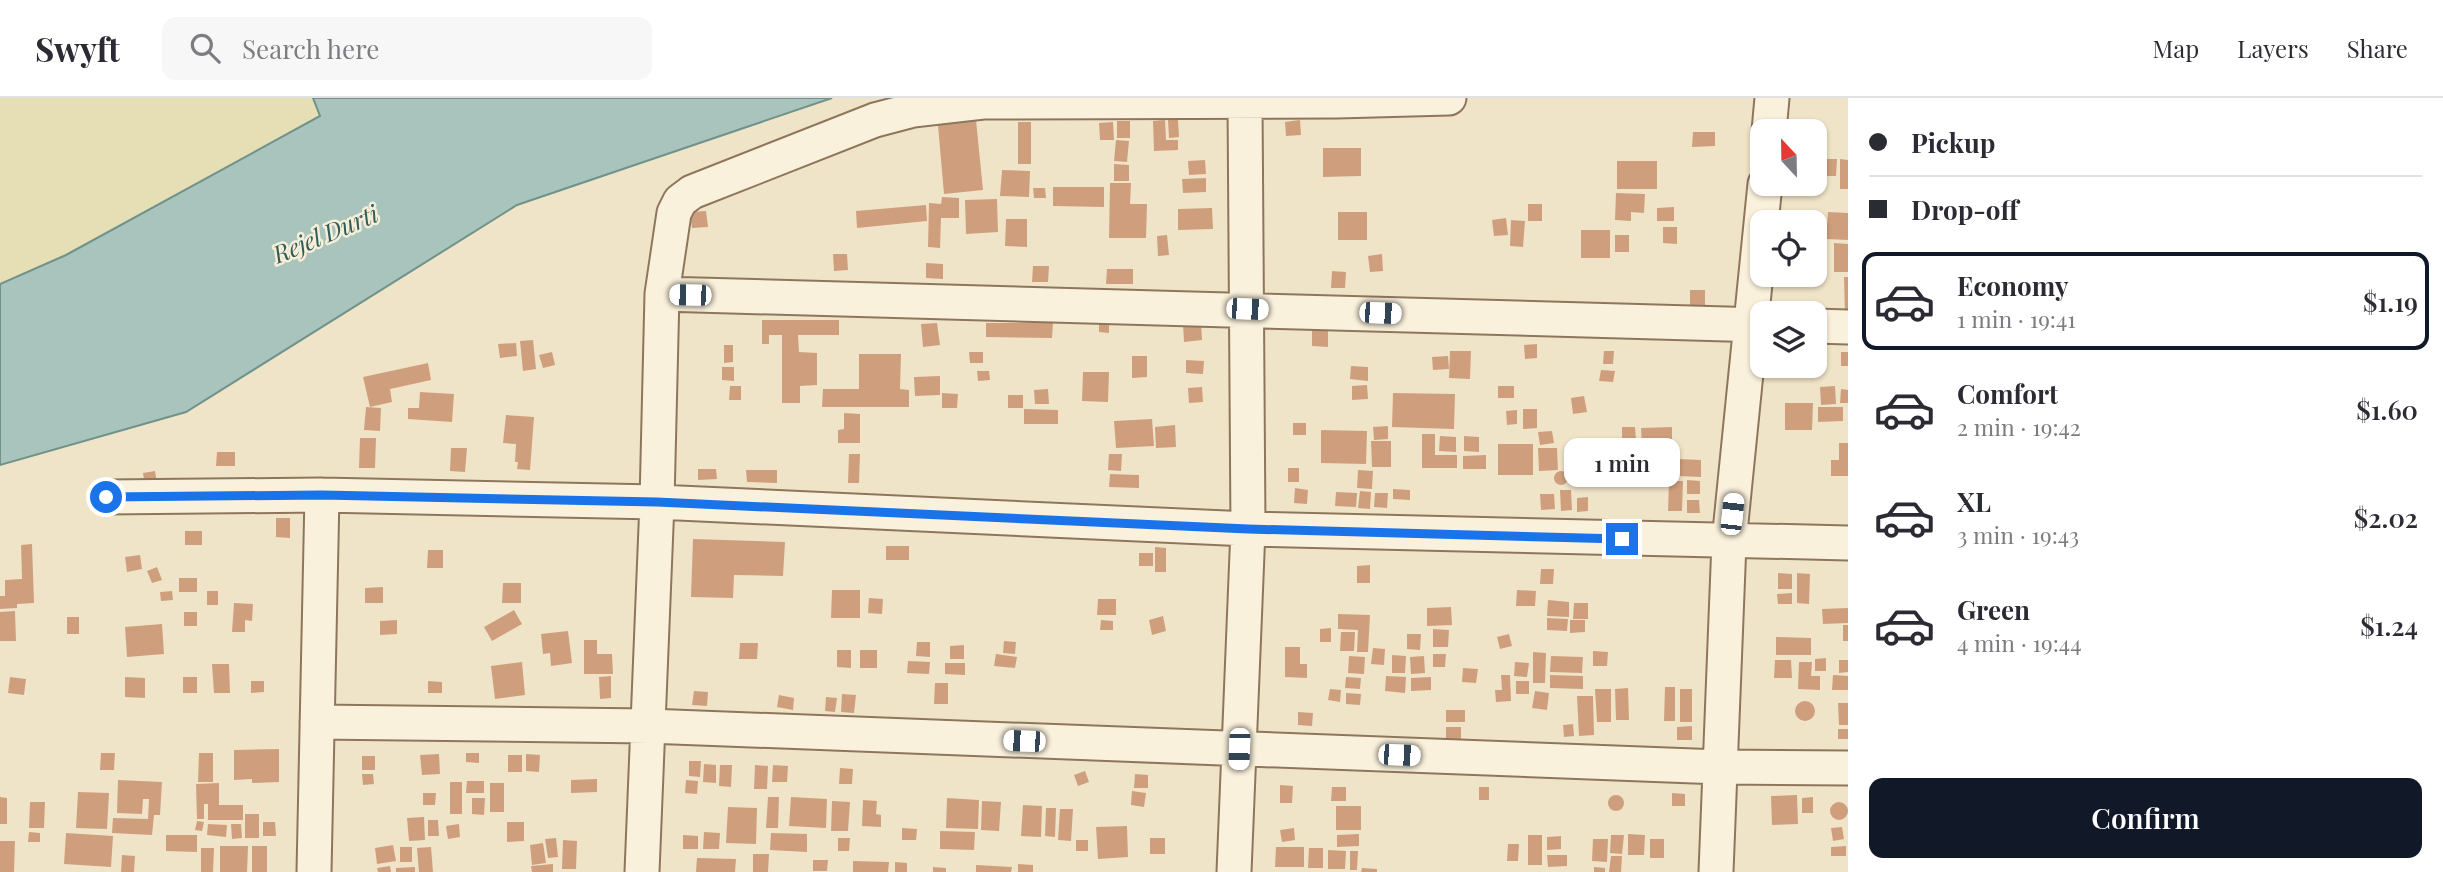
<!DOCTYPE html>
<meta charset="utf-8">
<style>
:root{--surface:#fff;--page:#f7f7f7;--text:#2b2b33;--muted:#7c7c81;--line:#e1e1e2;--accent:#111827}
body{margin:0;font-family:"Playfair Display",serif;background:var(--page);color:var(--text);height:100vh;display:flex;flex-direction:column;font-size:26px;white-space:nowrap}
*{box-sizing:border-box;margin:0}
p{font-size:23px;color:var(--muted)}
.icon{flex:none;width:38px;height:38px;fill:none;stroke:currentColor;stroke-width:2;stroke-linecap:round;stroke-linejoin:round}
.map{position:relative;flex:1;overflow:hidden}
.side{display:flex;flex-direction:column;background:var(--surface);width:595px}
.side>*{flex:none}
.guide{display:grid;align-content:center;height:154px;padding:0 21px;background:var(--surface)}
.needle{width:46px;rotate:338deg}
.fabs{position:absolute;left:1750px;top:21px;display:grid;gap:14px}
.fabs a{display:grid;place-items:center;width:77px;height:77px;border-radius:14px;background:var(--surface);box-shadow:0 2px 5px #0004;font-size:35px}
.end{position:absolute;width:32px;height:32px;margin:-16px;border:9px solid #1a73e8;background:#fff;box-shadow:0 0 0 4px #fff}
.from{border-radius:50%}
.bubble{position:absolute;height:49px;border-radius:14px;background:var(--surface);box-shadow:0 2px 5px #0004;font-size:23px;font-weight:600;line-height:49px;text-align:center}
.car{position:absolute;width:21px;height:42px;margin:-21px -10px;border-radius:9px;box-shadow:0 0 5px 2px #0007;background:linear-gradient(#fff 24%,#345 0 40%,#fff 0 76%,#345 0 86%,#fff 0)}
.guide b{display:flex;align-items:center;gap:24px;height:66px;font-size:26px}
.guide b+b{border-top:2px solid var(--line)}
.guide i{width:18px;height:18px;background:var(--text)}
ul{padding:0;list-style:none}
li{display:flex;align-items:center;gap:21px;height:98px;margin:0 14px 10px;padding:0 7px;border:4px solid transparent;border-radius:14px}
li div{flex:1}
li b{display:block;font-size:26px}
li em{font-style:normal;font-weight:600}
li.active{border-color:var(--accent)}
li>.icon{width:63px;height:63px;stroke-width:1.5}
.primary-button{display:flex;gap:14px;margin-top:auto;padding:14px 21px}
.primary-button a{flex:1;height:80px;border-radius:14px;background:var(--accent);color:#fff;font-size:28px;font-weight:600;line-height:80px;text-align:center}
header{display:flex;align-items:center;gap:42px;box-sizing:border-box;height:98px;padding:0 35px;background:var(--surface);border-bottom:2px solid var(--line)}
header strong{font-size:33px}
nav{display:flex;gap:38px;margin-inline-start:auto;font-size:24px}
.search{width:490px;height:63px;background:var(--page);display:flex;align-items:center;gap:18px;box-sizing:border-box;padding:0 24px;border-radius:14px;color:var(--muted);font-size:26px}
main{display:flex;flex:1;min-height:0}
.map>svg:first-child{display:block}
</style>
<header>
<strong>Swyft</strong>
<div class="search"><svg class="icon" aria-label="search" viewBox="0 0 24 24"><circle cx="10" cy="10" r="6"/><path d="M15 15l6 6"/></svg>Search here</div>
<nav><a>Map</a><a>Layers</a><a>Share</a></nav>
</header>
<main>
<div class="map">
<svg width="1848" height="774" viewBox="0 0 1848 774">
<rect width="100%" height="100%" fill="#f0e4c8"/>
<path fill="#e6deb5" d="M0 0H313L321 18 66 157 0 186Z"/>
<path fill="#a9c4bc" stroke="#6f938a" stroke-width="2" d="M313 0H832L517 107 186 314 0 367V186L66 157 320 18Z"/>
<path fill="#cf9f7d" d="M975 12 983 92 944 96 937 16Z
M1165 22 1166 42H1178V52L1154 53 1153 23Z
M1168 22H1178L1179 39 1169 40Z
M1300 22 1301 37 1286 38 1285 24Z
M1117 23H1130V40H1117Z
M1018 24H1031V66H1018Z
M1113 24 1114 42H1100L1099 25Z
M1693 34H1715V48L1692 49Z
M1116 42 1129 43 1127 64 1114 63Z
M1815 48H1821L1822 78H1815Z
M1323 50H1361V78L1323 79Z
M1827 61H1837L1836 78H1826Z
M1840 61 1848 62V91H1840Z
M1205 62 1206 76 1189 77 1188 63Z
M1617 63H1657V91H1617Z
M1114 66 1129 67V83H1114Z
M1002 72 1030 73 1029 99 1000 98Z
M1206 80V94L1183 95 1182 81Z
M1110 85H1131L1130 106H1147L1146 140H1109Z
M1053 89H1104V109L1053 108Z
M1033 90H1045L1046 100H1034Z
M1616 95 1645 96 1644 115 1631 114V123L1615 122Z
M942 99 959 100V120H941L940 150 928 149 929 105 941 106Z
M997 101 998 134 966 136 965 102Z
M1528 106H1542V123H1528Z
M926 107 927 123 857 130 856 113Z
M1674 109V123H1657V110Z
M1212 110 1213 131 1178 132V111Z
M706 113 708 129 692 130 690 114Z
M1338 114H1367V142H1338Z
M1828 114 1848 115V142L1826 141Z
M1506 120 1508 137 1494 138 1492 122Z
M1006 121H1027V149L1005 148Z
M1511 122 1525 123 1523 149 1510 148Z
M1663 129H1677V146L1663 145Z
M1581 132H1610V160H1581Z
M1815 132 1825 133 1822 176 1815 175Z
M1167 137 1169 157 1158 158 1157 138Z
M1615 137H1629V154H1615Z
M1834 145 1848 146V174H1834Z
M833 156H847L848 172 834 173Z
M1382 156 1383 173 1370 174 1368 158Z
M926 165 943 166V181L926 180Z
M1033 168H1049L1048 184H1032Z
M1107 171H1133V186H1106Z
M1332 173 1346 174 1345 190H1331Z
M1844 179H1848V217H1845Z
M1690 192H1705V210H1690Z
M762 222H839V237H798L799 254 817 255V287L800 288V305H782V237H769V246H762Z
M1099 224H1109V235L1099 234Z
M937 225 940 247 923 249 921 226Z
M986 225H1053L1052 240 986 239Z
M1201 225 1202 242 1184 244 1183 226Z
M1312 232 1328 233V249L1312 248Z
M533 242 536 271 523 273 520 243Z
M516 245 517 258 500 260 498 246Z
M1537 246V260L1525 261 1524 247Z
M724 247H733V264L724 265Z
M1450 253H1471L1470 281 1449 280Z
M1604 253H1614L1613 266H1603Z
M552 254 555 267 543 270 539 257Z
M969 254H983V265H970Z
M1841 254H1848V268H1841Z
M859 256H901L900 291 909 292V309H822L823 291H859Z
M1132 258H1147V279L1132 280Z
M1448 258 1449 271 1433 272 1432 259Z
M1186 262 1204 263 1203 276 1186 275Z
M428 265 431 282 390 291 392 304 370 309 363 279Z
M1351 268 1368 269V283L1350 281Z
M722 269H734V283L722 282Z
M1601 272 1615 273 1613 284 1599 283Z
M977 273H989L990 282 978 283Z
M1083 274H1109L1108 304 1082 303Z
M940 278V297L915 298 914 279Z
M1367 287 1368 301 1352 302V288Z
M730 288H741V302H729Z
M1498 288H1514V300H1498Z
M1835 288 1836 306 1821 307 1820 289Z
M1202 289 1203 304 1189 305 1188 290Z
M1048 291 1049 306H1035L1034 292Z
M1841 291 1848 292V305H1840Z
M420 294 454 296 452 324 408 321V310H419Z
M942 295 958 296 957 310H942Z
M1393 295 1455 296 1454 331 1392 329Z
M1008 297H1023V310H1008Z
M1584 298 1587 314 1573 316 1571 300Z
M1785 305H1813L1812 332H1785Z
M366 309 381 310 380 333 364 332Z
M1818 309H1843V323L1818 324Z
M1024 311 1058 312V326H1024Z
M1523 311H1537V330L1523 331Z
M1517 312V326L1507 327 1506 313Z
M844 315 860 316V345H838V332L844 331Z
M506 317 534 319 530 372 517 371 518 364H515L516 346 503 345Z
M1152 321 1154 348 1116 350 1114 323Z
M1293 325H1306V337H1293Z
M1175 327 1176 349 1156 350 1155 329Z
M1388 328V341L1374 342 1373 329Z
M1622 329H1635L1636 342H1622Z
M1672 329V347L1642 348 1641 330Z
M1321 332 1367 333 1366 366 1321 365Z
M1552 333 1554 345 1540 347 1538 334Z
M1422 336H1435V357H1457V370H1422Z
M1440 338 1456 339V354L1439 353Z
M1464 338 1479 339V354L1464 353Z
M360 340H376L375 370H359Z
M1371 343H1391V369H1372Z
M1839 345H1848V378H1831V362H1839Z
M1498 346H1533V377H1498Z
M451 350H467L465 374 450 373Z
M1538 350H1557L1558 372 1539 373Z
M217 354H235V368H216Z
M1625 354 1640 355 1639 382H1624Z
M849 356H860L859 385H848Z
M1109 356H1122L1121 373 1108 372Z
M1486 357V371H1463V358Z
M1678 361 1701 362V379L1678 378Z
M1288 370H1299V384H1288Z
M698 371H716L717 381 698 382Z
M746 372H777V385L747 384Z
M1358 372 1373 373 1372 391 1357 390Z
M1554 380a7 7 0 1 1 14 0a7 7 0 1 1-14 0Z
M155 373 157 386 145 387 143 375Z
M1110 376 1139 377V390L1109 389Z
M1687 382 1700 383V396H1687Z
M1669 383H1683L1682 413H1668Z
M1295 390 1308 392 1307 406 1294 405Z
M1393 391 1410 392V402L1393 401Z
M1560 392H1571L1572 412 1561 413Z
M1360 393 1371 394 1370 411 1358 410Z
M1336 394 1357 395 1356 409 1335 408Z
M1375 395H1388L1387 410 1374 409Z
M1540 396H1554L1555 411 1541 412Z
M1588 399V413L1577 414V400Z
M1687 402H1699L1700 415H1687Z
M276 420H290V440L276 439Z
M185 433H202V447H185Z
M693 441 785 444 783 478 734 477 733 500 691 499Z
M32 446 34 505 17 506V510L0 511V498H5V482L22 481 21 447Z
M886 448H909V462H886Z
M1155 449 1166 450V474H1155Z
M428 452H443V470H427Z
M1139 455H1153V468H1139Z
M140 457 142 471 127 474 125 459Z
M1370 467V485H1357V468Z
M157 469 162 482 152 485 147 473Z
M1541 471H1554L1553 486H1540Z
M1778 475 1792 476V491H1778Z
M1797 475 1810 476 1809 506 1797 505Z
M179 480H197V494H179Z
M503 485H521V505H502Z
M383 489V505H365V490Z
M832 492H860V520H831Z
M1517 492 1536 493 1535 508H1516Z
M172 493 173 502 161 503 160 494Z
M207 493H218V507H207Z
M1792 495V506H1778L1777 496Z
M869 500 883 501 882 516 868 515Z
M1098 501H1116V517H1097Z
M1548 502 1569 504V519L1547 518Z
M234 505 253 506 252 523 245 522V534H232Z
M1574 505H1588V521H1573Z
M1451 509 1452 527 1427 528V510Z
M1848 510V525L1823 526 1822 511Z
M514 512 522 526 492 543 484 529Z
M15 513 16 543H0V514Z
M184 514H197V528H184Z
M1338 516 1370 517 1368 554H1357L1358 532 1338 531Z
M1163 518 1166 533 1152 537 1149 522Z
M67 519H79V536H67Z
M1547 520 1568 521 1567 533 1547 532Z
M397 522V536L380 537V523Z
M1101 522 1113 523V532H1100Z
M1570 522H1585V534L1570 535Z
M162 526 164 556 127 559 125 529Z
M1843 527H1848V543H1843Z
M1331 530V544H1320V531Z
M1433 531 1449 532 1448 549H1433Z
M568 533 572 565 551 568 550 555 543 556 541 536Z
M1341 534H1355L1354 553H1340Z
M1407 536H1421L1420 552 1407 551Z
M1509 536 1512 548 1500 551 1497 539Z
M1776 539 1811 540V557H1776Z
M584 542H597V556H612L613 576H584Z
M1004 543 1016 544 1015 556 1003 555Z
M917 544H930V559L916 558Z
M740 545H758L757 561H739Z
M964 547V561H950V548Z
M1285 549H1300V566H1307V580L1285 579Z
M1373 550 1385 551 1384 567 1371 566Z
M837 552H851V570L837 569Z
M860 552H877V570H860Z
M1593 553 1608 554 1607 568H1593Z
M1533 554 1546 555 1545 585H1533Z
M996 556 1017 559 1015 570 994 568Z
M1433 556H1446L1445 569H1433Z
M1392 557 1406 558 1405 575H1392Z
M1349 558 1365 559 1364 576 1348 575Z
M1424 558 1425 575 1411 576 1410 559Z
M1551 558 1583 559 1582 575 1550 574Z
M1826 560V573H1815V561Z
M1775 562H1791L1792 580H1774Z
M1839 562H1848V574L1839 575Z
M908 563 930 564 929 576 907 575Z
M522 564 525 597 495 601 491 568Z
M1515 564 1529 565 1527 579 1514 578Z
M1799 564H1812L1811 578H1820V592L1798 591Z
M945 565H965V577L945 576Z
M212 566H229L230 595H214Z
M1463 570 1478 571 1476 585 1462 584Z
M1501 577H1510L1511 603 1496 604 1495 592H1502Z
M1550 577 1583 578V591L1550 590Z
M1833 577 1848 578V592H1832Z
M611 578V600L600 601 599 579Z
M1386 578 1406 579 1405 595 1385 593Z
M10 579 26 581 24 597 8 595Z
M125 579 145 580V600L125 599Z
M183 579H197V595H183Z
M1346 579 1361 580 1360 591 1345 590Z
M1431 579V592L1411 593V580Z
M251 583H264V594L251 595Z
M428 583 442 584V595H428Z
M1516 583H1529V596H1516Z
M935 585H948V606H934Z
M1665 589H1675V623H1664Z
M1628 590 1629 622H1616L1615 591Z
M1330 591 1341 592 1340 604 1328 602Z
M1595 591H1611V624H1597Z
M1680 591H1692V624H1680Z
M694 593 708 594 707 608 692 607Z
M1535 593 1549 595 1547 612 1532 610Z
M1346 595 1361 596 1360 607 1346 606Z
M842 596 856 597 854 615 841 614Z
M779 597 794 600 793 612 777 609Z
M1577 598H1593L1594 637 1579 638Z
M826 599 837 600 835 614 825 613Z
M1795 613a10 10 0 1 1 20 0a10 10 0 1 1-20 0Z
M1838 605H1848V627H1839Z
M1446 612H1465V624H1446Z
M1298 614 1313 615 1312 628 1298 627Z
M1573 626 1574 638 1564 639 1563 627Z
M1692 628V642H1677V629Z
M1446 629H1461V641H1446Z
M1838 631H1848V641H1838Z
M279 651V684L252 685V681L234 682V652Z
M101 655H115L114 672H100Z
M199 655H213V684H198Z
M466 655H479V665L466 664Z
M439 656 440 676 422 677 420 657Z
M526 656 540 657 539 674 526 673Z
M508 657H522V674H508Z
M362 658H375V672H362Z
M689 663H701L700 679 689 678Z
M704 666 716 667V685L703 684Z
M720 667H732L731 689 719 688Z
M755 667 768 668 767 691H754Z
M773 667 788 668 787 684H772Z
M840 670 853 671 852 686H839Z
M1085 673 1089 684 1078 688 1074 677Z
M362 676H373L374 686 363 687Z
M1135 676 1148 677V690H1134Z
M597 681V694L571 695V682Z
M118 682 162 684 160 717H154L152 737 112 735 113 720 148 721 149 701H143L142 716 117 715Z
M686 682 698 683 697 696 685 695Z
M467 683H484V695H466Z
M450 684H462V716H450Z
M219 685V707H243V722H208V706H204V721H197L196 686Z
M490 685H504V714H490Z
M1280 687 1293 688 1292 705H1280Z
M1332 689H1346V703H1331Z
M1479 689H1489V702H1479Z
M1132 693 1146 695 1144 709 1131 707Z
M78 694 109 695 107 731 76 730Z
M423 695H436L435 707H423Z
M1672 695 1685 696V708H1672Z
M1608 705a8 8 0 1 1 16 0a8 8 0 1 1-16 0Z
M1797 697 1798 726 1772 727 1771 698Z
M0 699 7 700V726H0Z
M768 699H779L778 730H766Z
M791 699 827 701 826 730 789 728Z
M1813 699V715H1802V700Z
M472 700H485L484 717 472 716Z
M947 700 979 702 978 731 946 730Z
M863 702 877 703 876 716 881 717V729L862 728Z
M832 703 850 704 848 733H831Z
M982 703 1001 704 999 733 981 732Z
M1830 713a9 9 0 1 1 18 0a9 9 0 1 1-18 0Z
M30 704H45L44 730H29Z
M1023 707 1042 708 1041 739 1021 738Z
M1336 708H1361V732H1336Z
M728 709 757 710 756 746 726 745Z
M1046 710H1056L1055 739 1045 738Z
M1060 711H1073L1071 743 1058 742Z
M245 716H259V740H245Z
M424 719 425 742 409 743 407 720Z
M428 722H438L439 738H428Z
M197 723 204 724 202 733 195 732Z
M263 724H275L276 738H263Z
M507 724H524V743L507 744Z
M208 726 227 727 226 739 207 737Z
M231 726H241L242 740 232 741Z
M459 726 460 739 448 741 446 728Z
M1127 728 1128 759 1098 761 1096 729Z
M1842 729 1844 741 1833 743 1831 730Z
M902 730 917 731 916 742H902Z
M1294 730 1295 742 1282 744 1280 732Z
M940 733 975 734 974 752 940 751Z
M29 734 40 735V744H28Z
M704 734 720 735 719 751H703Z
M66 735 113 738 111 769 64 766Z
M771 735 807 736V754L770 752Z
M1359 736V748L1337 749V737Z
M1628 736 1645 737 1644 757H1628Z
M166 737H197V754L166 753Z
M683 737 698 738V751H683Z
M1528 737H1542V767H1528Z
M1611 737H1624L1622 756 1610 755Z
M1561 738V751L1547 752V739Z
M556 740 558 759 548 760 545 741Z
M838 740H850L849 753H838Z
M1150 740H1165V756H1150Z
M1593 741H1608L1607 764 1592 763Z
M1650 741H1664V760H1650Z
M563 742 577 743 576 771H562Z
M1076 742H1088V753H1076Z
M0 743H15L14 774H0Z
M543 745 546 765 532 767 530 747Z
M1508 746H1519L1518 763H1507Z
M393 747 396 763 377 766 375 750Z
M220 748H248L247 774H220Z
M252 748H267V774H252Z
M1846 748V758H1831V749Z
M400 749H412V764H400Z
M431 749 433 774H419L417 750Z
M1276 749H1304V769H1275Z
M201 750H214L213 774H201Z
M1309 750H1323V770H1308Z
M1328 752 1346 753 1345 771H1328Z
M1350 753H1358L1357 772H1350Z
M753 756H769L768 774H753Z
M122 757 135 758 134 774H121Z
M1547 757H1567V768L1548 769Z
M1611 758H1622L1621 774H1609Z
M697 760 736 761 735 774H696Z
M813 762H828L827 773H813Z
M853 763 889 764 888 774H853Z
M895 764 907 765V774H895Z
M553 766V774H532L531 768Z
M1018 766 1033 767V774H1018Z
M976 767 1012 769 1011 774H976Z
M390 768 391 774H378L377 770Z
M415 769V774H396V770Z
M933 769 946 770V774H933Z
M1594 769 1605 770V774H1594Z
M1362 770 1377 771V774H1361Z"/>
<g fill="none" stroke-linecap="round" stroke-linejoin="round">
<defs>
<path id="street" d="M1769 33 1772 0
M662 196 1762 227
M1815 228 1848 229
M106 399 322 397 657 404 1248 431 1848 445
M317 624 648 628 1720 669 1848 670
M314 774 322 397
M642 774 657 404 662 196 674 115 680 103 692 94 875 22 913 12 983 4 1337 3 1449 0
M1234 774 1248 431 1245 3
M1716 774 1729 444 1765 86"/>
</defs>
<use href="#street" stroke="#8d765c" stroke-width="37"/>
<use href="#street" stroke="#faf1dc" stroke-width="33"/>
</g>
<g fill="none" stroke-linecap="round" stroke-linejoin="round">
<path stroke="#1a73e8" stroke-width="9" d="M106 399 322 397 657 404 1248 431 1622 441"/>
</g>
<g text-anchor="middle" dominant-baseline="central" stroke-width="5" stroke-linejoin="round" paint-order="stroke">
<g font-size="24" font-style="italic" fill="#2f5d5a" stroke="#f7eed8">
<text transform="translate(325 135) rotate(-23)">Rejel Durti</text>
</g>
</g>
</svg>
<div class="fabs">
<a><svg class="needle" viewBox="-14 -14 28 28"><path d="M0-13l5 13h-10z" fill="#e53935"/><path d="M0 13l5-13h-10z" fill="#7c7c81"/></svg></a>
<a><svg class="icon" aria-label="locate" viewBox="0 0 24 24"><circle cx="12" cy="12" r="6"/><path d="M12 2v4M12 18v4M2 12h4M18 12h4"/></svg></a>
<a><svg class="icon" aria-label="layers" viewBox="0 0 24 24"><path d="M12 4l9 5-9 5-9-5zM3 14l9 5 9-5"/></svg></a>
</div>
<i class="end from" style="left:106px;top:399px"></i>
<i class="end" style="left:1622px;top:441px"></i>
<div class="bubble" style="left:1564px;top:340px;width:116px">1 min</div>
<i class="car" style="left:690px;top:197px;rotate:271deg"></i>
<i class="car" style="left:1247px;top:211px;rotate:92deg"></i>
<i class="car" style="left:1380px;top:215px;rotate:92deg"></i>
<i class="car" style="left:1732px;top:416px;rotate:6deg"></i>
<i class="car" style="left:1024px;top:643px;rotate:272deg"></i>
<i class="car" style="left:1239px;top:651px;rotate:182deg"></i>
<i class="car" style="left:1399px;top:657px;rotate:92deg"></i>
</div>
<section class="side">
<div class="guide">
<b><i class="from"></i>Pickup</b>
<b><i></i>Drop-off</b>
</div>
<ul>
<li class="active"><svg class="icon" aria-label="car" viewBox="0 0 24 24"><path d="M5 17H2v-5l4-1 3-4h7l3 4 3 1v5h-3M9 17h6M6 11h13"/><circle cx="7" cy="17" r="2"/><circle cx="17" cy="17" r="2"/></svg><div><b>Economy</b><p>1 min · 19:41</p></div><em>$1.19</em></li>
<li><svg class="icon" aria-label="car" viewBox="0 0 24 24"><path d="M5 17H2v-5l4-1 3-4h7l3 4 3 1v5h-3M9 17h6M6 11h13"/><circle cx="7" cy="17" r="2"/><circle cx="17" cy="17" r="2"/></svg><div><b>Comfort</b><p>2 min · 19:42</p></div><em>$1.60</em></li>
<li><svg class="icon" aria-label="car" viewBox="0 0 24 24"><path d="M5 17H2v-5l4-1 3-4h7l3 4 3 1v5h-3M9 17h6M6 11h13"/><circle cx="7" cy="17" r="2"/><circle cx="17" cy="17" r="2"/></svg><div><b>XL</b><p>3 min · 19:43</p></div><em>$2.02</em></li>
<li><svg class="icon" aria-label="car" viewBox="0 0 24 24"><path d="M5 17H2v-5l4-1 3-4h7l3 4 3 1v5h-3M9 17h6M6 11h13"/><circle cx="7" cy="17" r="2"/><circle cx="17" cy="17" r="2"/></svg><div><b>Green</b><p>4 min · 19:44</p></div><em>$1.24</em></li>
</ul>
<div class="primary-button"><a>Confirm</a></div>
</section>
</main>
